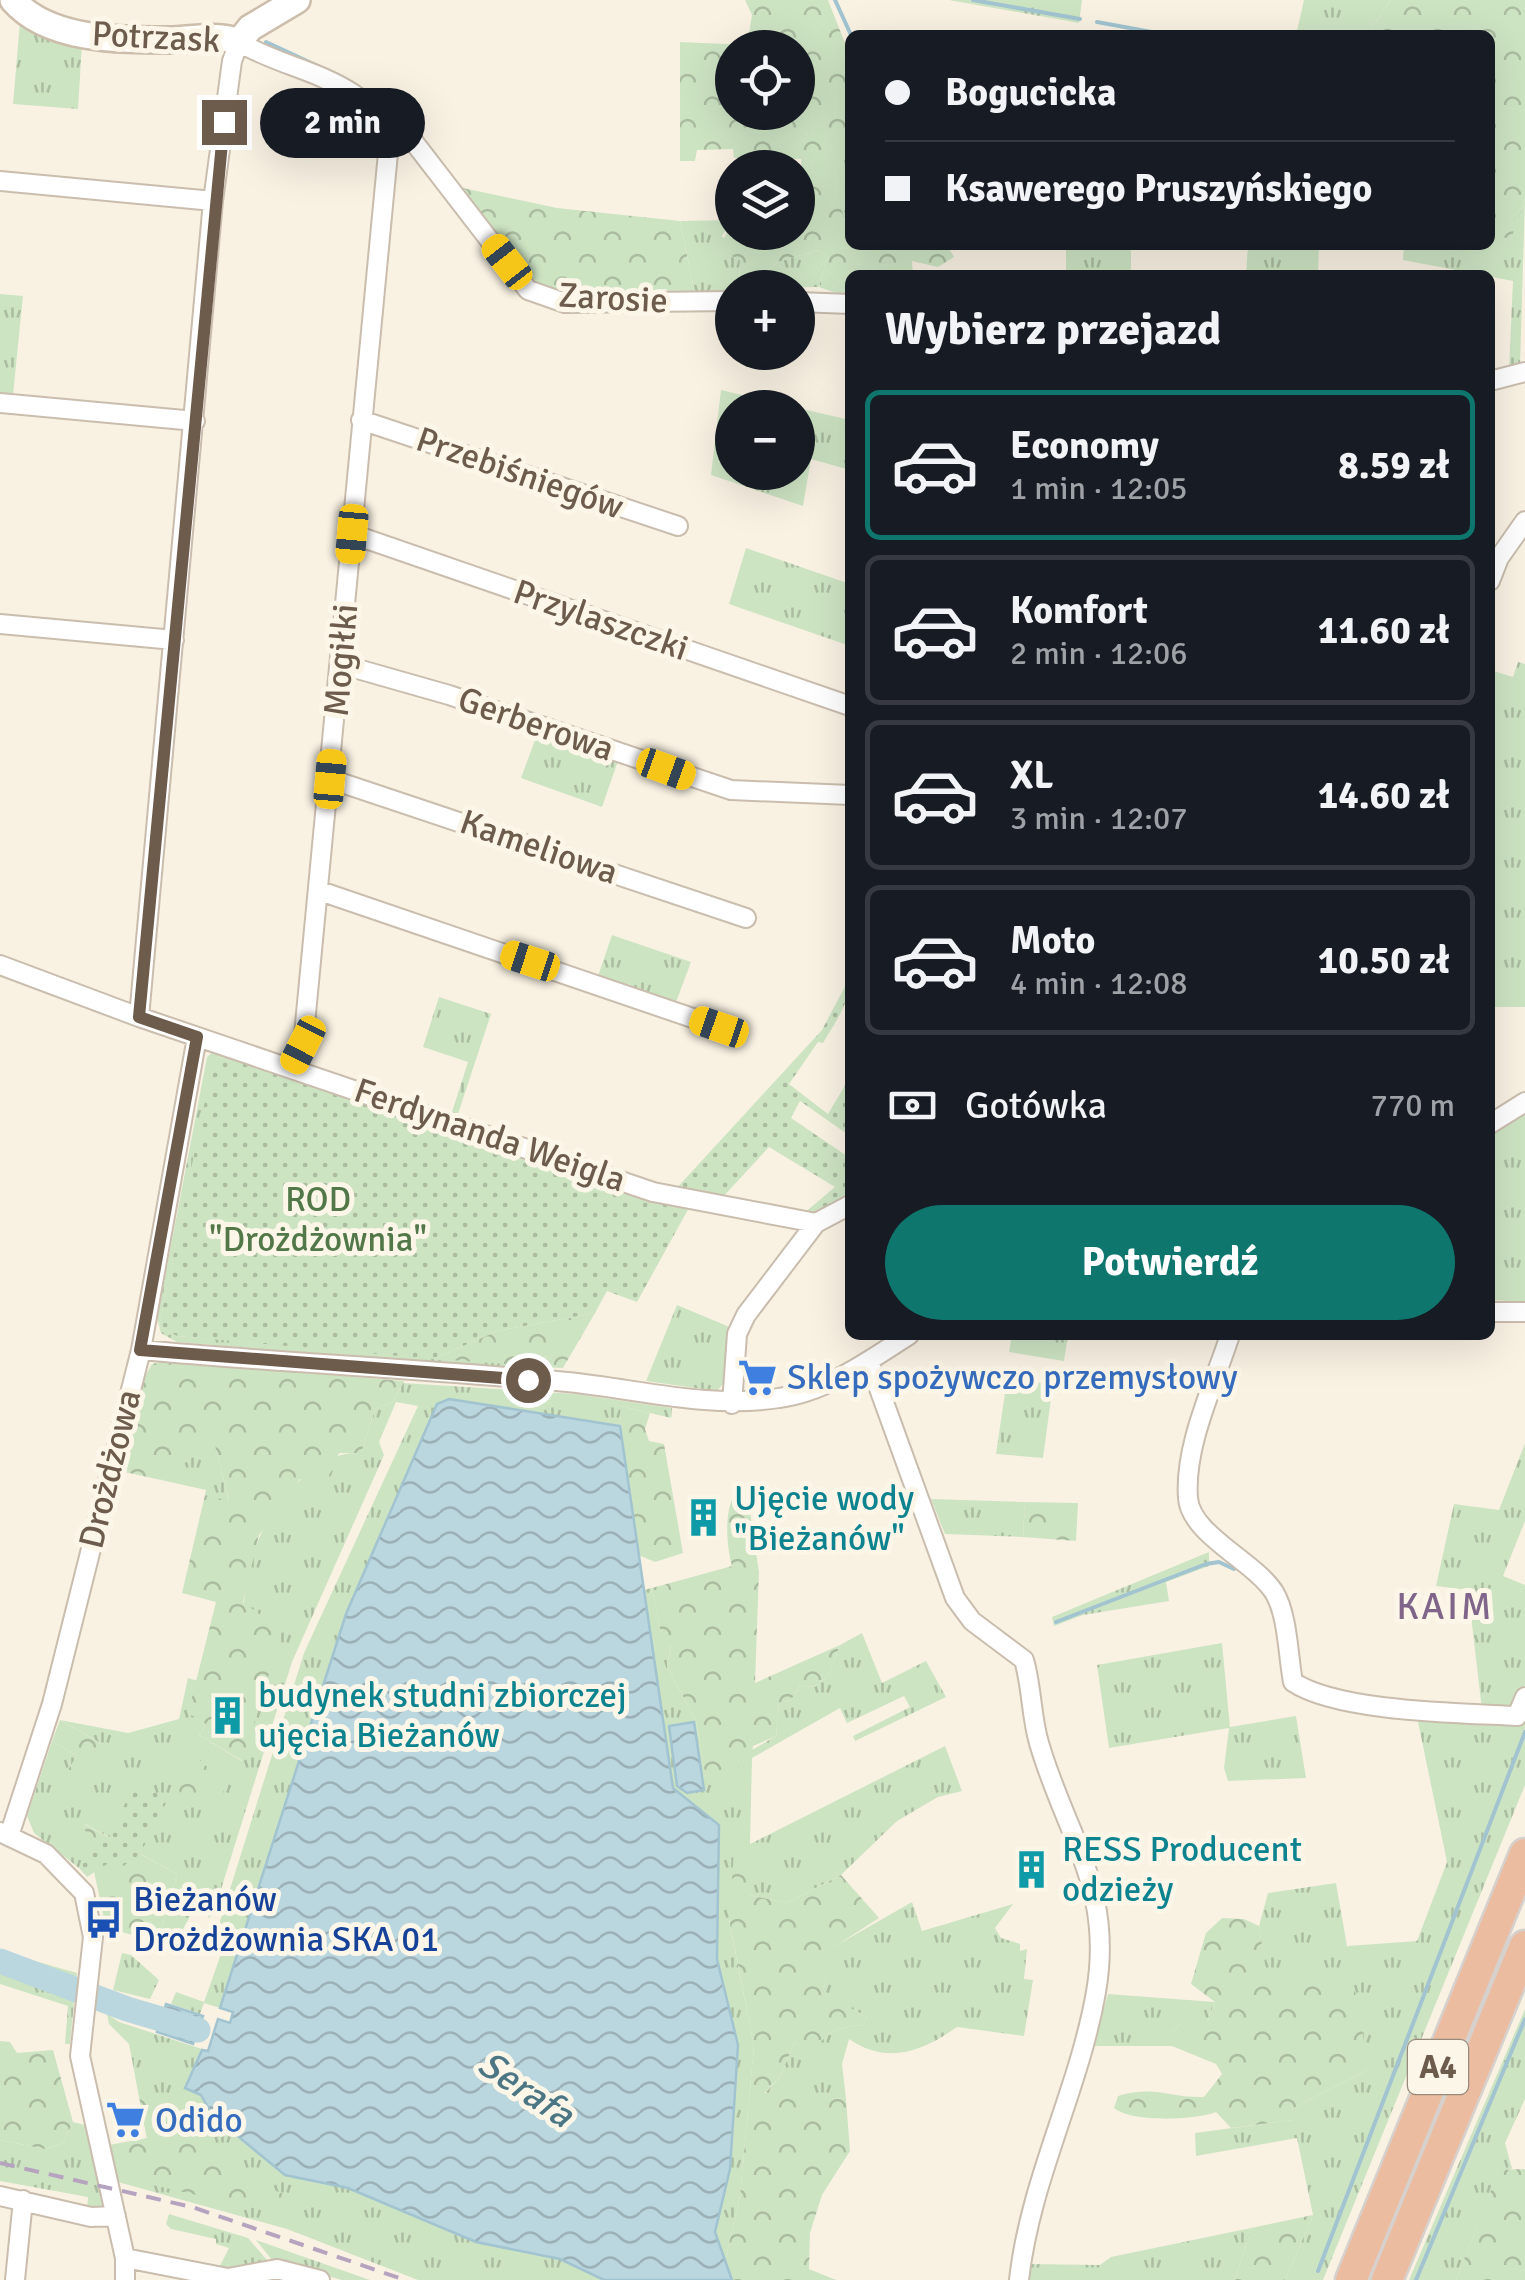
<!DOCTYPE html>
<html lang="pl">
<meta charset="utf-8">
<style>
:root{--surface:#171b24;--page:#242831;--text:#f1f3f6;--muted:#9ea1a6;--line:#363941;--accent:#0f766e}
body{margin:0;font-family:Signika,sans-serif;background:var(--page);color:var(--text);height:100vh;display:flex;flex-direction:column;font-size:38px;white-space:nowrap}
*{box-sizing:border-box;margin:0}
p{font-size:32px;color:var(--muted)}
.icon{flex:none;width:55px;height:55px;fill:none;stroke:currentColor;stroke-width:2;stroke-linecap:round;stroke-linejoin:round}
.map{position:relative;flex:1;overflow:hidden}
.side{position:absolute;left:845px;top:270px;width:650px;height:1070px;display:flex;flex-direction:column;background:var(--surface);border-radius:15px;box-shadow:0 10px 40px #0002}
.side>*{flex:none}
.banner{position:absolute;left:845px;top:30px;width:650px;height:220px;border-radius:15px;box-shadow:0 10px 40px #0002;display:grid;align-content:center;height:220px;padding:0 40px;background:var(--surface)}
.controls{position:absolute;left:715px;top:30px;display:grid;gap:20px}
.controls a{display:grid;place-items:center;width:100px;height:100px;border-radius:50%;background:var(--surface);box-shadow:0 10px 40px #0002;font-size:50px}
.end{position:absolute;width:45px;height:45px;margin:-22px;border:12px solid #6d5b4c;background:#fff;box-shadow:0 0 0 5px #fff}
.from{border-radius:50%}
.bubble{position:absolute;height:70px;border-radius:35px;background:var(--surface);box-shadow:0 10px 40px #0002;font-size:32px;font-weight:700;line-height:70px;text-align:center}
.car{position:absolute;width:30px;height:60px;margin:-30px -15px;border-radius:12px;box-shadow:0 0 8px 2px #0007;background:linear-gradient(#f5c518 24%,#345 0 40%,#f5c518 0 76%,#345 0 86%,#f5c518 0)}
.banner b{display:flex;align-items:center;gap:35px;height:95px;font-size:38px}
.banner b+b{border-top:2px solid var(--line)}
.banner i{width:25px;height:25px;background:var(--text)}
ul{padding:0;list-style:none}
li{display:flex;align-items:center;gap:30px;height:150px;margin:0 20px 15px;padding:0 20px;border:5px solid var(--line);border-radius:15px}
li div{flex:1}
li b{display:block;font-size:38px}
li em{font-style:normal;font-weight:700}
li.active{border-color:var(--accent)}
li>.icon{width:90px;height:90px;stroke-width:1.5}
h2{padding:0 40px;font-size:45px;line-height:120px}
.pay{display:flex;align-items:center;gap:25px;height:110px;padding:0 40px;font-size:38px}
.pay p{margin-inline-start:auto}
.action{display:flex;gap:20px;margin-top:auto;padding:20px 40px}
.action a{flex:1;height:115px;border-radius:60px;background:var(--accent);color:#fff;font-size:40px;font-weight:700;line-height:115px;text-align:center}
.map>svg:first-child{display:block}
</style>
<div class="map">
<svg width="1525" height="2280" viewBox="0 0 1525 2280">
<defs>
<pattern id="grass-tufts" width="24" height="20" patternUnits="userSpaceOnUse" patternTransform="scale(2.5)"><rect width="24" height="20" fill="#cde4c3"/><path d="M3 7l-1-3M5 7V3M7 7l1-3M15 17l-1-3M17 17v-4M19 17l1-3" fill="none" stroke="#abbca1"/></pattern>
<pattern id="forest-crowns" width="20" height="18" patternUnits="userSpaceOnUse" patternTransform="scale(2.5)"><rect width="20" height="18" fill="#cde4c3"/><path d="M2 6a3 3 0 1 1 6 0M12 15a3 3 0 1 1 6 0" fill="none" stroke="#abbca1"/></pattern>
<pattern id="garden-dots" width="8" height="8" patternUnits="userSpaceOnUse" patternTransform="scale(2.5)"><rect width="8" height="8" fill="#cde4c3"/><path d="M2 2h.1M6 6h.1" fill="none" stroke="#abbca1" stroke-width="1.8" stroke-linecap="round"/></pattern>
<pattern id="water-waves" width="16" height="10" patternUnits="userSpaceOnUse" patternTransform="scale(2.5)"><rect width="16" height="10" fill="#bad6df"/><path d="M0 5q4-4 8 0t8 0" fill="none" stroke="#9bb1b7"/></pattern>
</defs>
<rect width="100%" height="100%" fill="#f9f2e3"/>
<path fill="url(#grass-tufts)" d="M949 0H1082L1079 23Z
M1304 0H1391L1367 35H1296Z
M20 22 82 44 78 109 13 104Z
M850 124V232L821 159Z
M1525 199 1520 365 1509 368 1513 281 1403 260 1404 245H1490V234L1511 238Z
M732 220 722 236 740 259 739 287 732 288V295L695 294 680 221Z
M1248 245H1319L1318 275H1246Z
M1131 248V275H1066V249Z
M818 250 828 256 819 287 746 288 778 262Z
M0 294 23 296 13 395 0 394Z
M721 390 797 408H732V472H798V408L850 420V470L811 459 803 506 711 475Z
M746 548 850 584V646L729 604Z
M1518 662 1525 664V1007H1490V670L1513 677Z
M538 732 618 761 602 807 521 778Z
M612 935 691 962 675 1005 633 990 631 985 597 979Z
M439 997 491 1014 457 1117 451 1115 468 1062 423 1047Z
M215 1050 270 1062 215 1057 159 1326 177 1336 563 1368 448 1364 177 1342 161 1333 157 1319 207 1057Z
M1525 1109V1302L1490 1300V1135L1496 1125Z
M677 1305 732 1328 728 1378 717 1391 646 1381Z
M1012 1335H1068L1064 1361 1009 1352Z
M1007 1379 1053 1384 1043 1458 996 1454Z
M403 1383 575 1394 672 1408 671 1418 621 1406 620 1426 449 1399 437 1405 346 1614 220 2008 204 2003 200 2014 171 2004 176 1992 204 2002 221 1954 220 1921 304 1653 418 1406 396 1402 379 1442 384 1455 292 1662 213 1915 208 1918 211 1906 198 1902 183 1929 136 1944 160 1934 177 1874 85 1824 92 1856 79 1868 34 1833 27 1816 52 1741 77 1756 67 1772 102 1744 60 1720 128 1733 179 1719 188 1678 198 1681 189 1712 206 1724 199 1735 242 1761C243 1667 222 1532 312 1471 330 1459 339 1452 361 1453L375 1409 394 1401Z
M214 1441 229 1502 205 1495 206 1490 161 1480Z
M1525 1443V1521L1503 1576 1525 1585V1684L1513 1713 1482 1710 1468 1590 1436 1586 1454 1504 1499 1510Z
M931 1499 1025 1502 1023 1537 945 1534Z
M1209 1552V1566L1166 1582 1169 1601 1083 1615 1054 1626 1052 1617Z
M652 1588 663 1643 671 1644 667 1666 696 1721 706 1777 776 1736 779 1703 791 1700 800 1685 815 1687 829 1674 840 1645 862 1633 882 1683 926 1661 946 1697 855 1741 853 1736 910 1707 904 1696 847 1723 840 1708 752 1758 750 1844 945 1746 962 1791 938 1797 897 1821 841 1875 787 1903 749 1895 729 1920 754 2046 740 2196 725 2261 715 2232 730 2169 738 2045 717 1959 719 1825 673 1788 643 1590Z
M1222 1643 1230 1727 1296 1716 1306 1778 1228 1781 1224 1768 1229 1728 1109 1748 1097 1665Z
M1525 1710V1785L1323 2280H1285L1313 2215 1297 2138 1196 2156 1195 2133 1293 2120 1292 2109 1369 2069 1267 1985 1259 1926 1268 1893 1336 1883 1347 1946 1417 1941 1447 1862 1416 1712Z
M912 1902 922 1931 1013 1904 995 1928 1001 1938 1020 1944V1951L1027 1949 1024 1979 1033 1980 1024 2036 957 2027C922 2052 887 2065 849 2039L842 2064 846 2099 764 2094 780 2077 794 2043 810 2049 836 2029 862 2025 867 2017 823 1994 830 1949Z
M0 1951 77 1973 70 2044H65L68 2006 0 1984Z
M122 1953 131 1955 159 1980 150 1999 113 1990Z
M1108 1994 1215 2002 1207 2022H1183L1172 2032V2046H1093Z
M1525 2009V2099L1505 2143 1512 2169 1499 2171 1456 2280H1409Z
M107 2014 119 2022 202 2049 186 2087 201 2095 212 2115 285 2175 348 2188 476 2242 560 2259 604 2280H418L287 2229 118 2182 109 2145 147 2138 129 2044 109 2024Z
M73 2122 89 2126 104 2208 87 2211 88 2197 0 2181V2140L45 2149 63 2143Z
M169 2214 248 2238 267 2260 218 2270 229 2248 216 2244V2239L171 2229 166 2224Z
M1251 2228 1235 2280H1027L1028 2264 1100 2265 1111 2257Z
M256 2240 370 2280H342L272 2260Z"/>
<path fill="url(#forest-crowns)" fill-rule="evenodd" d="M745 0H828L850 56V124L822 159 850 232V245H947L954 257 938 267 912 261 913 275H850V298L819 287 828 256 818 250 778 262 746 287H739L740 260 719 250 732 220V232H798V217L804 216 801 159 734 158 733 149 697 150 695 161H680V42L747 45 752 15ZM732 48H798V112H732Z
M1391 0H1525V199L1511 239 1490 234V35H1367Z
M458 187 557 208 680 221 695 294H671L666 289C632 291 591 305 557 295 520 284 482 218 458 187Z
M595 1313 563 1368 434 1359 497 1331Z
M164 1361 404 1381 394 1401 375 1409 361 1453H339L331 1476 315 1482 300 1479 259 1535 243 1602 282 1631 243 1761 199 1735 206 1724 188 1713 216 1602 182 1593 205 1495 229 1501 214 1442 161 1480 120 1471 145 1376 152 1364Z
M621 1406 650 1413 645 1429 649 1441 664 1444 683 1553 655 1562 638 1555 620 1426Z
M739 1488 747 1491 759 1572 755 1683 840 1645 829 1674 815 1687 800 1685 791 1700 779 1703 776 1736 753 1746 752 1758 725 1777 706 1778 696 1721 667 1666 671 1645 663 1644 652 1588 732 1566C726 1544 723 1505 739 1488Z
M1025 1502 1078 1503 1076 1541 1023 1537Z
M60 1720 102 1744 93 1784 66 1773 77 1756 52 1741Z
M184 1747 226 1783 221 1799 184 1796 170 1782Z
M84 1824 177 1874 160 1934 148 1939 106 1928Z
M750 1844 749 1895 787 1903 841 1875 879 1918 831 1949 823 1993 867 2017 862 2025 836 2029 810 2050 794 2043 780 2077 764 2093 846 2099 850 2151 822 2195 810 2233 809 2269 836 2280H732L725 2261 740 2196 754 2046 729 1919 734 1853Z
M1222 1918 1244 1919 1259 1926 1268 1985 1352 1974 1369 2069 1292 2109 1294 2120 1231 2128 1216 2112C1196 2120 1132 2123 1114 2108L1118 2096C1157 2085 1167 2098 1204 2097L1222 2074 1216 2064 1172 2046V2032L1183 2022H1207L1215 2002 1191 1984 1206 1933Z
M0 2041 10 2042 17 2053 53 2050 73 2122 63 2143 45 2149 0 2140Z
M135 2075 268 2187 291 2198 285 2215 122 2178 125 2143 147 2139Z
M1525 2169V2280H1456L1499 2170Z
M1313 2215 1285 2280H1235L1251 2228Z"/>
<path fill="url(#garden-dots)" d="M850 977C850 1003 836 1021 823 1043L818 1042 789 1084 828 1114 850 1077V1136L800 1101 791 1118 850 1158V1195L813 1215 803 1214 835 1187 769 1147 721 1199 674 1191 822 1030Z
M214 1057 245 1059 690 1206 637 1302 607 1291 595 1313 497 1331 434 1359 177 1336 159 1326Z
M135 1783 168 1799 165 1805 140 1854 118 1870 107 1864 87 1877 79 1868 109 1837Z"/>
<path fill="url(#water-waves)" stroke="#a1c4d0" stroke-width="2.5" d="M449 1399 620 1426 673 1788 719 1825 717 1959 738 2045 730 2169 715 2232 732 2280H604L560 2259 476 2242 348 2188 285 2175 212 2115 201 2095 185 2088 202 2050 208 2051 218 2019 230 2023 233 2012 220 2008 346 1614 437 1404Z
M694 1722 704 1790 687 1793 677 1786 669 1726Z
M166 2004 203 2016 193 2044 157 2032Z"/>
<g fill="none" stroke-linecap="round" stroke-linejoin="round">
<path stroke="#a1c4d0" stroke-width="4" d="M835 0 851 35
M973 0 1080 19
M1097 22 1168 35
M266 42 320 67
M379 105 394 118
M1056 1622 1206 1564 1219 1562 1234 1569
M1318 2271 1525 1732
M1416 2280 1525 2019"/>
<path stroke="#bad6df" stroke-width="25" d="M0 1961 127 2009 198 2030"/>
<defs>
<path id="street" d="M0 181 213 201
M798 302 850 304
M1490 381 1525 372
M0 403 195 421
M361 420 678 526
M352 534 850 706
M1490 581 1499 558 1525 521
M0 624 174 640
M340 664 449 695 731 790 850 795
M330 779 746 918
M320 891 719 1027
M0 965 139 1017 653 1192 816 1223
M139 1017 213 201 232 61 239 42C275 64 318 70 355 95 377 110 384 131 410 137L528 290 565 303 732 301
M292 1067 303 1045 390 132
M1490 1124 1525 1102
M1490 1312H1525
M1230 1335C1214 1385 1184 1445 1188 1498 1190 1534 1255 1562 1274 1592 1288 1615 1288 1656 1293 1682 1338 1712 1460 1713 1517 1716L1525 1697
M141 1350C283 1363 425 1369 567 1382 638 1389 708 1409 779 1398 826 1392 870 1360 909 1335
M869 1361 955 1598 972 1621 1024 1660C1032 1687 1031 1716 1039 1743 1066 1836 1114 1888 1096 1992 1079 2090 1030 2180 1019 2280
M732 1404 737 1334 746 1315 816 1223 850 1205
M0 1832 46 1854 84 1893 93 1937 80 2056 125 2258V2280
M9 1836 52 1704 141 1350 197 1037
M0 2196 91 2217 116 2216
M125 2258 228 2278 277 2269 320 2280
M15 2280 23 2200"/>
<path id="secondary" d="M13 0C48 40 117 40 168 40 192 40 216 33 239 42L250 28 297 0"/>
<path id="highway" d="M1351 2280 1525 1854
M1387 2280 1525 1946"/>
</defs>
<use href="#street" stroke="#cabdae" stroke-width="22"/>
<use href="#secondary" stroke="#cdbdab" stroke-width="30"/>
<use href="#highway" stroke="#d6d1cd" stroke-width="35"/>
<use href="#street" stroke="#fff" stroke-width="18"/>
<use href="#secondary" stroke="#fff" stroke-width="25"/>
<use href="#highway" stroke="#ecbca0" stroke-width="30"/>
<path stroke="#b6a3c0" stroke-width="4" stroke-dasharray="15 10" stroke-linecap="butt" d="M0 2163 192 2207 405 2280"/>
</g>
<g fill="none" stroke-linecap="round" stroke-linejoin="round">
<path stroke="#6d5b4c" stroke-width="12" d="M224 122 139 1017 197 1037 140 1350 528 1380"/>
</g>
<defs>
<symbol id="supermarket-bare" viewBox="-9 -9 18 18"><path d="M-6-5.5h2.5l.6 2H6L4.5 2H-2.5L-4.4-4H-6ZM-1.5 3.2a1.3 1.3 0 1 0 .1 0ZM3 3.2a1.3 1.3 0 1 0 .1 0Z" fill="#3f7fe0" stroke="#fcf6e8" stroke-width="2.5" paint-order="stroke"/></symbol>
<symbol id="building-bare" viewBox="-9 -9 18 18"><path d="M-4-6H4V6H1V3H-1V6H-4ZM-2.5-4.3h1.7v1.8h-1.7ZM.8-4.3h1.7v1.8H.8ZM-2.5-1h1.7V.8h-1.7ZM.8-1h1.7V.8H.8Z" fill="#0f9aa8" stroke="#fcf6e8" stroke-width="2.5" paint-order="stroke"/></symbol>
<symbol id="bus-bare" viewBox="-9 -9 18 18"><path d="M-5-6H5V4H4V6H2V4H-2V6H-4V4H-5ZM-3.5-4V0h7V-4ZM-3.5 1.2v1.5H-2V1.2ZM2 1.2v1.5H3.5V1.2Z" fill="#1a4fb4" stroke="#fcf6e8" stroke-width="2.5" paint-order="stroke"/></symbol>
</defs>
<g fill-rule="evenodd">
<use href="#supermarket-bare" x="730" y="1350" width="55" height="55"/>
<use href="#building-bare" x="676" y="1490" width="55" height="55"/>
<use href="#building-bare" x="200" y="1688" width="55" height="55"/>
<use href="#building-bare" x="1004" y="1842" width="55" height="55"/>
<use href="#bus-bare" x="76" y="1892" width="55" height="55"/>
<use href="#supermarket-bare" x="98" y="2092" width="55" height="55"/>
</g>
<g text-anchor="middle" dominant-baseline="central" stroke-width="10" stroke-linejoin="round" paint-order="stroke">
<rect fill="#fcf6e8" stroke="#988a7b" stroke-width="2.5" x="1408" y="2040" width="60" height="54" rx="8"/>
<g font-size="32" font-weight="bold" fill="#6d5b4c">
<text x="1438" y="2067">A4</text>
</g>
<g font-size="35" fill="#6d5b4c" stroke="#fcf6e8">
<text transform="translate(156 37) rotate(3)">Potrzask</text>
<text transform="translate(613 298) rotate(3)">Zarosie</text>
<text transform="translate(520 473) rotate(19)">Przebiśniegów</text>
<text transform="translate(601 620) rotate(19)">Przylaszczki</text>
<text transform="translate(341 660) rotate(-85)">Mogiłki</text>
<text transform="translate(536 724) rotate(19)">Gerberowa</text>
<text transform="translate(539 847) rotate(19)">Kameliowa</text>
<text transform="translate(490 1135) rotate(19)">Ferdynanda Weigla</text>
<text transform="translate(110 1469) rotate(-76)">Drożdżowa</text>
</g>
<g font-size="35" fill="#527849" stroke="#fcf6e8">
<text x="318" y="1199">ROD<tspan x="318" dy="40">"Drożdżownia"</tspan></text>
</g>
<g font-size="35" fill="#366cbe" stroke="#fcf6e8" text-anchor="start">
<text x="787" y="1377">Sklep spożywczo przemysłowy</text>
<text x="155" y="2120">Odido</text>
</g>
<g font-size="35" fill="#0d838f" stroke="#fcf6e8" text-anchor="start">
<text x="734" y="1498">Ujęcie wody<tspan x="734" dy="40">"Bieżanów"</tspan></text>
<text x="258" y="1695">budynek studni zbiorczej<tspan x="258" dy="40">ujęcia Bieżanów</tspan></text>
<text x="1062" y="1849">RESS Producent<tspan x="1062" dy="40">odzieży</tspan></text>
</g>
<g font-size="35" fill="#164399" stroke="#fcf6e8" text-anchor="start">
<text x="133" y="1899">Bieżanów<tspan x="133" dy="40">Drożdżownia SKA 01</tspan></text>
</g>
<g font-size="38" letter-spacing="2.5" fill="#80648a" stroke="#fcf6e8">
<text x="1445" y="1606">KAIM</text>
</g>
<g font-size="38" font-style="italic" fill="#4c7684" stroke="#fcf6e8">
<text transform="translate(526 2089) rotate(34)">Serafa</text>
</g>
</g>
</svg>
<div class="controls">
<a><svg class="icon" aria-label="locate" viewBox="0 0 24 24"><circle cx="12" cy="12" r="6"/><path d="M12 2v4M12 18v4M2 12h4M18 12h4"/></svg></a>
<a><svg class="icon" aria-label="layers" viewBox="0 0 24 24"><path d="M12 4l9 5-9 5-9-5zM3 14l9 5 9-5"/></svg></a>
<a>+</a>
<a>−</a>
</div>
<i class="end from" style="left:528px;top:1380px"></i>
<i class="end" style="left:224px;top:122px"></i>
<div class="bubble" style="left:260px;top:88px;width:165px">2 min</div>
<i class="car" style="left:507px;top:262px;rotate:322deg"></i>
<i class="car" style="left:352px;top:534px;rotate:185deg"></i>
<i class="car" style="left:666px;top:769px;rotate:110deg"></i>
<i class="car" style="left:330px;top:779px;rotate:5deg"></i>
<i class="car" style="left:530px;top:961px;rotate:288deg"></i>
<i class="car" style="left:719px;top:1027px;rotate:289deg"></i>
<i class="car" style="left:303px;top:1045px;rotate:207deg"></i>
<div class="banner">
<b><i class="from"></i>Bogucicka</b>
<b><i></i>Ksawerego Pruszyńskiego</b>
</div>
<section class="side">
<h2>Wybierz przejazd</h2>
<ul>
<li class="active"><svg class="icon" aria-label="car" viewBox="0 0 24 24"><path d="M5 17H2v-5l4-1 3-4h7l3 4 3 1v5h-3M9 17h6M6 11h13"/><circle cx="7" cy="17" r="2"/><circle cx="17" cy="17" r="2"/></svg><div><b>Economy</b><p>1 min · 12:05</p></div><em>8.59 zł</em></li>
<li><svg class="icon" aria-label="car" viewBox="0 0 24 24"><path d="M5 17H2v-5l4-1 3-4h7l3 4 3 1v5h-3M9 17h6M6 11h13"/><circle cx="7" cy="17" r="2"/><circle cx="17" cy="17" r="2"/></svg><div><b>Komfort</b><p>2 min · 12:06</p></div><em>11.60 zł</em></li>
<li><svg class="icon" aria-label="car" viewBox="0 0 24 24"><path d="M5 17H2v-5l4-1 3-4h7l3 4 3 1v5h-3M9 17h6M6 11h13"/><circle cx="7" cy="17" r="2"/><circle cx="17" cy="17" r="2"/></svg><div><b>XL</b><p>3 min · 12:07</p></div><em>14.60 zł</em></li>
<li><svg class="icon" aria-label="car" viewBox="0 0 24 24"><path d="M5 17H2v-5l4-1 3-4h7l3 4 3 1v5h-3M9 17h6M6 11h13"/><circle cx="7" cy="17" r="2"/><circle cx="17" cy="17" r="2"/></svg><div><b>Moto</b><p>4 min · 12:08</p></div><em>10.50 zł</em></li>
</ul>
<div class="pay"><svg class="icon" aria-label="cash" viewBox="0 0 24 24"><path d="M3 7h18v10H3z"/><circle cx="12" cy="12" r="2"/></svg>Gotówka<p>770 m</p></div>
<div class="action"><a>Potwierdź</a></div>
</section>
</div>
